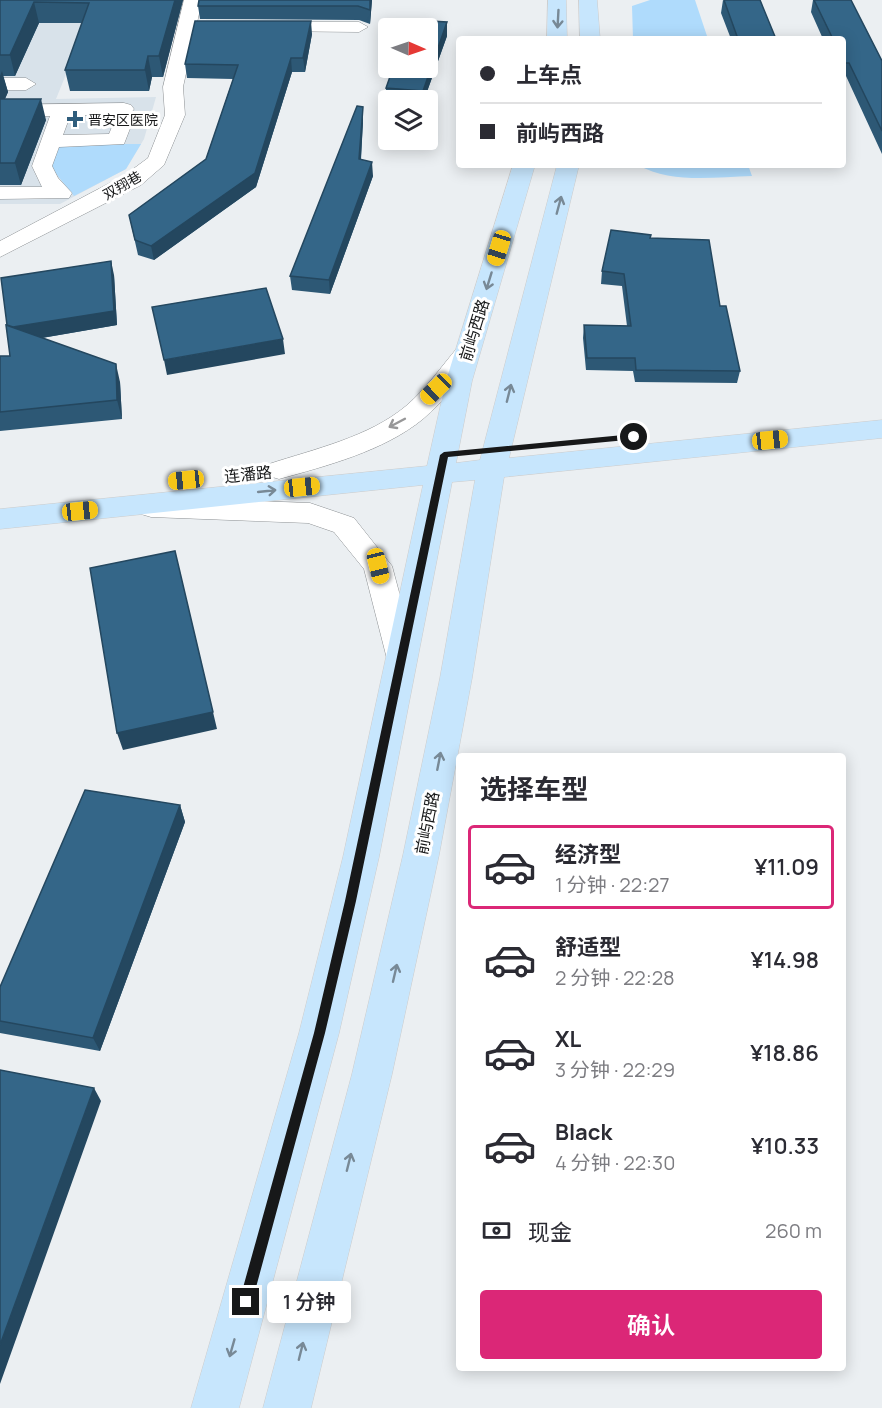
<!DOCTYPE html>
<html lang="zh">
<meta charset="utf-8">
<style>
:root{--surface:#fff;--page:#f2f2f3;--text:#2b2b33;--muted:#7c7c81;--line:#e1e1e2;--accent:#db2777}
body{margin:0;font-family:Manrope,"Noto Sans SC",sans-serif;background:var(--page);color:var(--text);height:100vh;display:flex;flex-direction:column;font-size:22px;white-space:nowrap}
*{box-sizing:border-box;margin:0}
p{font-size:20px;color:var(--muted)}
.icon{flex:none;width:33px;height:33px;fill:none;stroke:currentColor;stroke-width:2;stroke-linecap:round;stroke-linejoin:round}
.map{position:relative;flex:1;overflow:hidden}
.panel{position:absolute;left:456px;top:753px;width:390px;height:618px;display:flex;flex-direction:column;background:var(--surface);border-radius:6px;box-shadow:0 3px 15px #0003}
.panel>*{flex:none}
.top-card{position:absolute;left:456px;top:36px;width:390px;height:132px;border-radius:6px;box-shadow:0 3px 15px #0003;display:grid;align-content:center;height:132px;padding:0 24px;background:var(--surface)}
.needle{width:39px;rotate:92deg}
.buttons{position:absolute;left:378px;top:18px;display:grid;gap:12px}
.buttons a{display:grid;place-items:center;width:60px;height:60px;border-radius:6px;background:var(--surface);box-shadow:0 3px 15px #0003;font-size:30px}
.end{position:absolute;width:27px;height:27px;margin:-14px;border:8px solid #171819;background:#fff;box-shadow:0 0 0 3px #fff}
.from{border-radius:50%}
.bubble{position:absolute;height:42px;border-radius:6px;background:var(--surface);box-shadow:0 3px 15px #0003;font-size:20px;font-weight:600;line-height:42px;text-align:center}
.car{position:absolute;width:18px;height:36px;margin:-18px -9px;border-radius:8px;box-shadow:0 0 4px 2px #0007;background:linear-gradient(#f5c518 24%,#345 0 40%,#f5c518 0 76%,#345 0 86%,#f5c518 0)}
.top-card b{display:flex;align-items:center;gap:21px;height:57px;font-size:22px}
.top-card b+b{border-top:2px solid var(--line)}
.top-card i{width:15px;height:15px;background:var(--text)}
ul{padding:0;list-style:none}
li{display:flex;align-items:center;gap:18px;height:84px;margin:0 12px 9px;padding:0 12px;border:3px solid transparent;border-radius:6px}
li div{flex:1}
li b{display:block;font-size:22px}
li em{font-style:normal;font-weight:600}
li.selected{border-color:var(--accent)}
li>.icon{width:54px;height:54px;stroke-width:1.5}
h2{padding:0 24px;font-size:27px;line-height:72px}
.pay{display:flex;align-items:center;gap:15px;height:66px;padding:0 24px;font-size:22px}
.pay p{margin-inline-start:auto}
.primary-button{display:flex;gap:12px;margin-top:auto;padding:12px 24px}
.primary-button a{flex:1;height:69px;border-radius:6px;background:var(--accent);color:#fff;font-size:24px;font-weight:600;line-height:69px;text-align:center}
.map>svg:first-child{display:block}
</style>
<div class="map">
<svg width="882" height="1408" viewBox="0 0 882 1408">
<rect width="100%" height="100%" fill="#ebeff2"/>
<path fill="#d8e2ea" d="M0 0H96L56 99 156 97 144 139 126 169 60 204H0Z"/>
<path fill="#afdbfc" d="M650 0H695L708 39H633L632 6Z
M61 144H141L126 169 74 196 49 165Z
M638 165H748L752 176C715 177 671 184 638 165Z"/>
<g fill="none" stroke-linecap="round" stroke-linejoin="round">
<defs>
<path id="minor" d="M184 0H202L183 87 185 115 164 165 141 185 0 257V241L125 175 148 158 165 115 163 87Z
M270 22H359L368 27 359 32 264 31 261 27 264 23Z
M0 78H26L36 84 26 90H0Z
M124 103 131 105 134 109 131 113 70 116 63 135 109 134 114 122H128L131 126 124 144 59 147 52 166 58 178 72 193 69 198 0 199V187H42L32 166 50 116 0 117V105Z
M467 344 476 347 479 352C464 375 444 401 423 419 384 451 326 466 279 479L269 476 266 470 269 464C315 449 369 437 406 406 426 389 441 367 458 347Z
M151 497 310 503 354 518 392 566 417 659 413 667 402 671 391 667 387 659 364 569 334 532 308 523 151 517 141 514 137 507 141 500Z"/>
<path id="major" d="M548 0H566L567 39H547Z
M579 0H597L600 39H580Z
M513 165H535L472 381 456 463 480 460 557 165H579L509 458 882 420V438L504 477 472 678 439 855 392 1074 311 1408H263L352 1074 403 855 440 678 475 480 452 482 379 857 339 1033 239 1408H191L299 1033 343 857 423 485 0 529V509L427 466 446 381Z"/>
</defs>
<use href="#minor" stroke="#8c9093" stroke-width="1"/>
<use href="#major" stroke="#ccc" stroke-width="1"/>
<use href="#minor" fill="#fff" fill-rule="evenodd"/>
<use href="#major" fill="#c7e6fd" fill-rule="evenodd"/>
</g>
<path fill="#2d5875" d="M0 0H183L163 77H152L149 91H70L65 70 82 23H39L15 76H3L8 92 5 99 46 120 21 185H0Z
M372 0 370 24 359 20 200 19 198 6Z
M723 0 776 39H731L721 13Z
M813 0H851L882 61V154L846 76H843V39H823L811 12Z
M447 22V36L424 100H388V102H386V88Z
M312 34 305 72H292L256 187 154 260 138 255 129 215 206 159 233 79 187 78 185 64Z
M363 121 361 160 373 176 330 294 292 290 290 276Z
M650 238 720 306 740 371 737 383 635 382 633 371 586 370 583 338 584 325 627 326 622 286 601 284 602 271Z
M114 275 117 325 42 338 120 382 122 419 0 431V356H10L7 325Z
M180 805 185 822 100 1051 0 1033V987Z"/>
<path fill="#24475f" d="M175 0H183L163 77 159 56Z
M370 0H372L370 24Z
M34 2 39 23 15 76 10 55Z
M311 21 312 34 305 72 303 58Z
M447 22V36L424 100H423V91Z
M148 56 152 77 149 91 145 70Z
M291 58 292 72 256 187 154 260 151 246Z
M2 71 8 92 3 103H0V76Z
M41 99 46 120 21 185 15 163Z
M363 107V121L360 173 359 159Z
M372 162 373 176 330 294 329 280Z
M111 261 114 275 117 325 12 343 8 328Z
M283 339 285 354 167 375 164 360Z
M116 364 120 382 122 419 117 400Z
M175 551 217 729 123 750 117 733Z
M180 805 185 822 100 1051 93 1038Z
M94 1088 101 1101 0 1384V1345Z"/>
<path fill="#346688" stroke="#24475f" stroke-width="1.5" d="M0 0H175L159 56H148L145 70H65L89 3 34 2 10 55H0Z
M199 0H370V10L358 6H198Z
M724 0H760L776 39H738Z
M814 0H851L882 61V131L849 63H844L843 61V39H833Z
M412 20 447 22 423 91 386 88 393 68H428V28H408Z
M195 21H311L303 58H291L255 173 151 246 135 240 129 215 206 159 238 65 185 64Z
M0 99H41L15 163H0Z
M357 106 363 107 359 159 372 162 329 280 290 276Z
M611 230 651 235 650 238 709 240 720 306H726L740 371 636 370 635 358H587L584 325 631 326 624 274 602 271Z
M111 261 114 311 13 327 7 325 1 278Z
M266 288 283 339 164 360 152 307Z
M6 325 116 364 117 400 0 412V356H10Z
M175 551 213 712 117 733 90 568Z
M85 790 180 805 93 1038 0 1021V987Z
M0 1070 94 1088 0 1345Z"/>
<defs><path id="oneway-shaft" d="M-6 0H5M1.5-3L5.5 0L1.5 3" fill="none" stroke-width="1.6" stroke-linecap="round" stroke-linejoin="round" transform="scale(1.5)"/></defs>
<g stroke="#788996">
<use href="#oneway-shaft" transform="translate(558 19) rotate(93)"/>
<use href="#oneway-shaft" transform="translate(559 205) rotate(-75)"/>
<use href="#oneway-shaft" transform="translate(489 281) rotate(107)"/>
<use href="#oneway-shaft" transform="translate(509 393) rotate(-76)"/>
<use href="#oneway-shaft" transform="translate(267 491) rotate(-6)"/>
<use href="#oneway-shaft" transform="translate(439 761) rotate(-79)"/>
<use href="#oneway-shaft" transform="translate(395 973) rotate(-77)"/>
<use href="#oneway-shaft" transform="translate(349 1162) rotate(-76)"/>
<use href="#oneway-shaft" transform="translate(232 1348) rotate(106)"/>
<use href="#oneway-shaft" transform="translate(301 1351) rotate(-76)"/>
</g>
<use stroke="#979798" href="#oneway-shaft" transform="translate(397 423) rotate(152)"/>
<path fill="#171819" d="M634 434 637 439 448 457 356 901 325 1033 252 1302 250 1307H241L239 1302 314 1033 345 901 440 455 444 452Z"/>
<path fill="#2f5d7c" stroke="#fff" stroke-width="2" d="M72 110h6v6h6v6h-6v6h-6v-6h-6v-6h6z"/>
<g text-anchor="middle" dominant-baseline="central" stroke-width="6" stroke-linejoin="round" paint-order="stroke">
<g font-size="14" fill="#171819" stroke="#fff" text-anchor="start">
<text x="88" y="119">晋安区医院</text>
</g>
<g font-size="14" fill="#171819" stroke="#fff">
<text transform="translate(122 185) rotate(-30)">双翔巷</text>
</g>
<g font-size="16" fill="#171819" stroke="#fff">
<text transform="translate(474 330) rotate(-73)">前屿西路</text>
<text transform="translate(248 474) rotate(-6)">连潘路</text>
<text transform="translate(427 823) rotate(-79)">前屿西路</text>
</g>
</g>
</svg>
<div class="buttons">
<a><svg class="needle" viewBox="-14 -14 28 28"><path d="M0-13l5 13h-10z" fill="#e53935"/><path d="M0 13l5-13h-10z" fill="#7c7c81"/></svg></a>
<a><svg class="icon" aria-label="layers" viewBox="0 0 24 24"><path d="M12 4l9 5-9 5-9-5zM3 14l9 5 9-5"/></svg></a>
</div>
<i class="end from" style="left:634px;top:437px"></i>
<i class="end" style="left:246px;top:1302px"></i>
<div class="bubble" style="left:267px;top:1281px;width:84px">1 分钟</div>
<i class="car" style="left:499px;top:248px;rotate:197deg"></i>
<i class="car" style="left:436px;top:389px;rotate:226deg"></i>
<i class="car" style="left:770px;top:440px;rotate:84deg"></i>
<i class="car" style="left:186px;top:480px;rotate:264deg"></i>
<i class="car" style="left:302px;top:487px;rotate:84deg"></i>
<i class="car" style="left:80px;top:511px;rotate:84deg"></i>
<i class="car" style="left:378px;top:566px;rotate:166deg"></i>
<div class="top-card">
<b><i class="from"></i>上车点</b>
<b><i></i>前屿西路</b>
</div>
<section class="panel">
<h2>选择车型</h2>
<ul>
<li class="selected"><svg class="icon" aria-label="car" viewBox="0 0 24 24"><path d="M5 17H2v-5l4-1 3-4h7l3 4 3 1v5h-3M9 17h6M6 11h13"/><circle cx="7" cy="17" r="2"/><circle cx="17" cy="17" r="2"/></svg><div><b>经济型</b><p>1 分钟 · 22:27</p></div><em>¥11.09</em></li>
<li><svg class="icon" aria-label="car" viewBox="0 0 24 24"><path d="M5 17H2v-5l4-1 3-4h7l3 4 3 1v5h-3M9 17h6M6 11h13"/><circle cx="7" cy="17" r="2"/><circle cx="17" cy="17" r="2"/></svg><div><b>舒适型</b><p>2 分钟 · 22:28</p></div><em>¥14.98</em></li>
<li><svg class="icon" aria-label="car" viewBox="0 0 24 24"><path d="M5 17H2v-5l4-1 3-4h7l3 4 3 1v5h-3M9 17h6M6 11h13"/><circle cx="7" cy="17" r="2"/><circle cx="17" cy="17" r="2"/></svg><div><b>XL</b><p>3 分钟 · 22:29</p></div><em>¥18.86</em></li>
<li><svg class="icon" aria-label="car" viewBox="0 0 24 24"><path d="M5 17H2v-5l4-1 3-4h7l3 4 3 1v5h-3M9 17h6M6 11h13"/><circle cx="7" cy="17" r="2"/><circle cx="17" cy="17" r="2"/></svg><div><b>Black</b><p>4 分钟 · 22:30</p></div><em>¥10.33</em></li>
</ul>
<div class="pay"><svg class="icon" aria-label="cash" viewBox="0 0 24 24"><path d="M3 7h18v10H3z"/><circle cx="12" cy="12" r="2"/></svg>现金<p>260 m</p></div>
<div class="primary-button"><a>确认</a></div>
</section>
</div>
